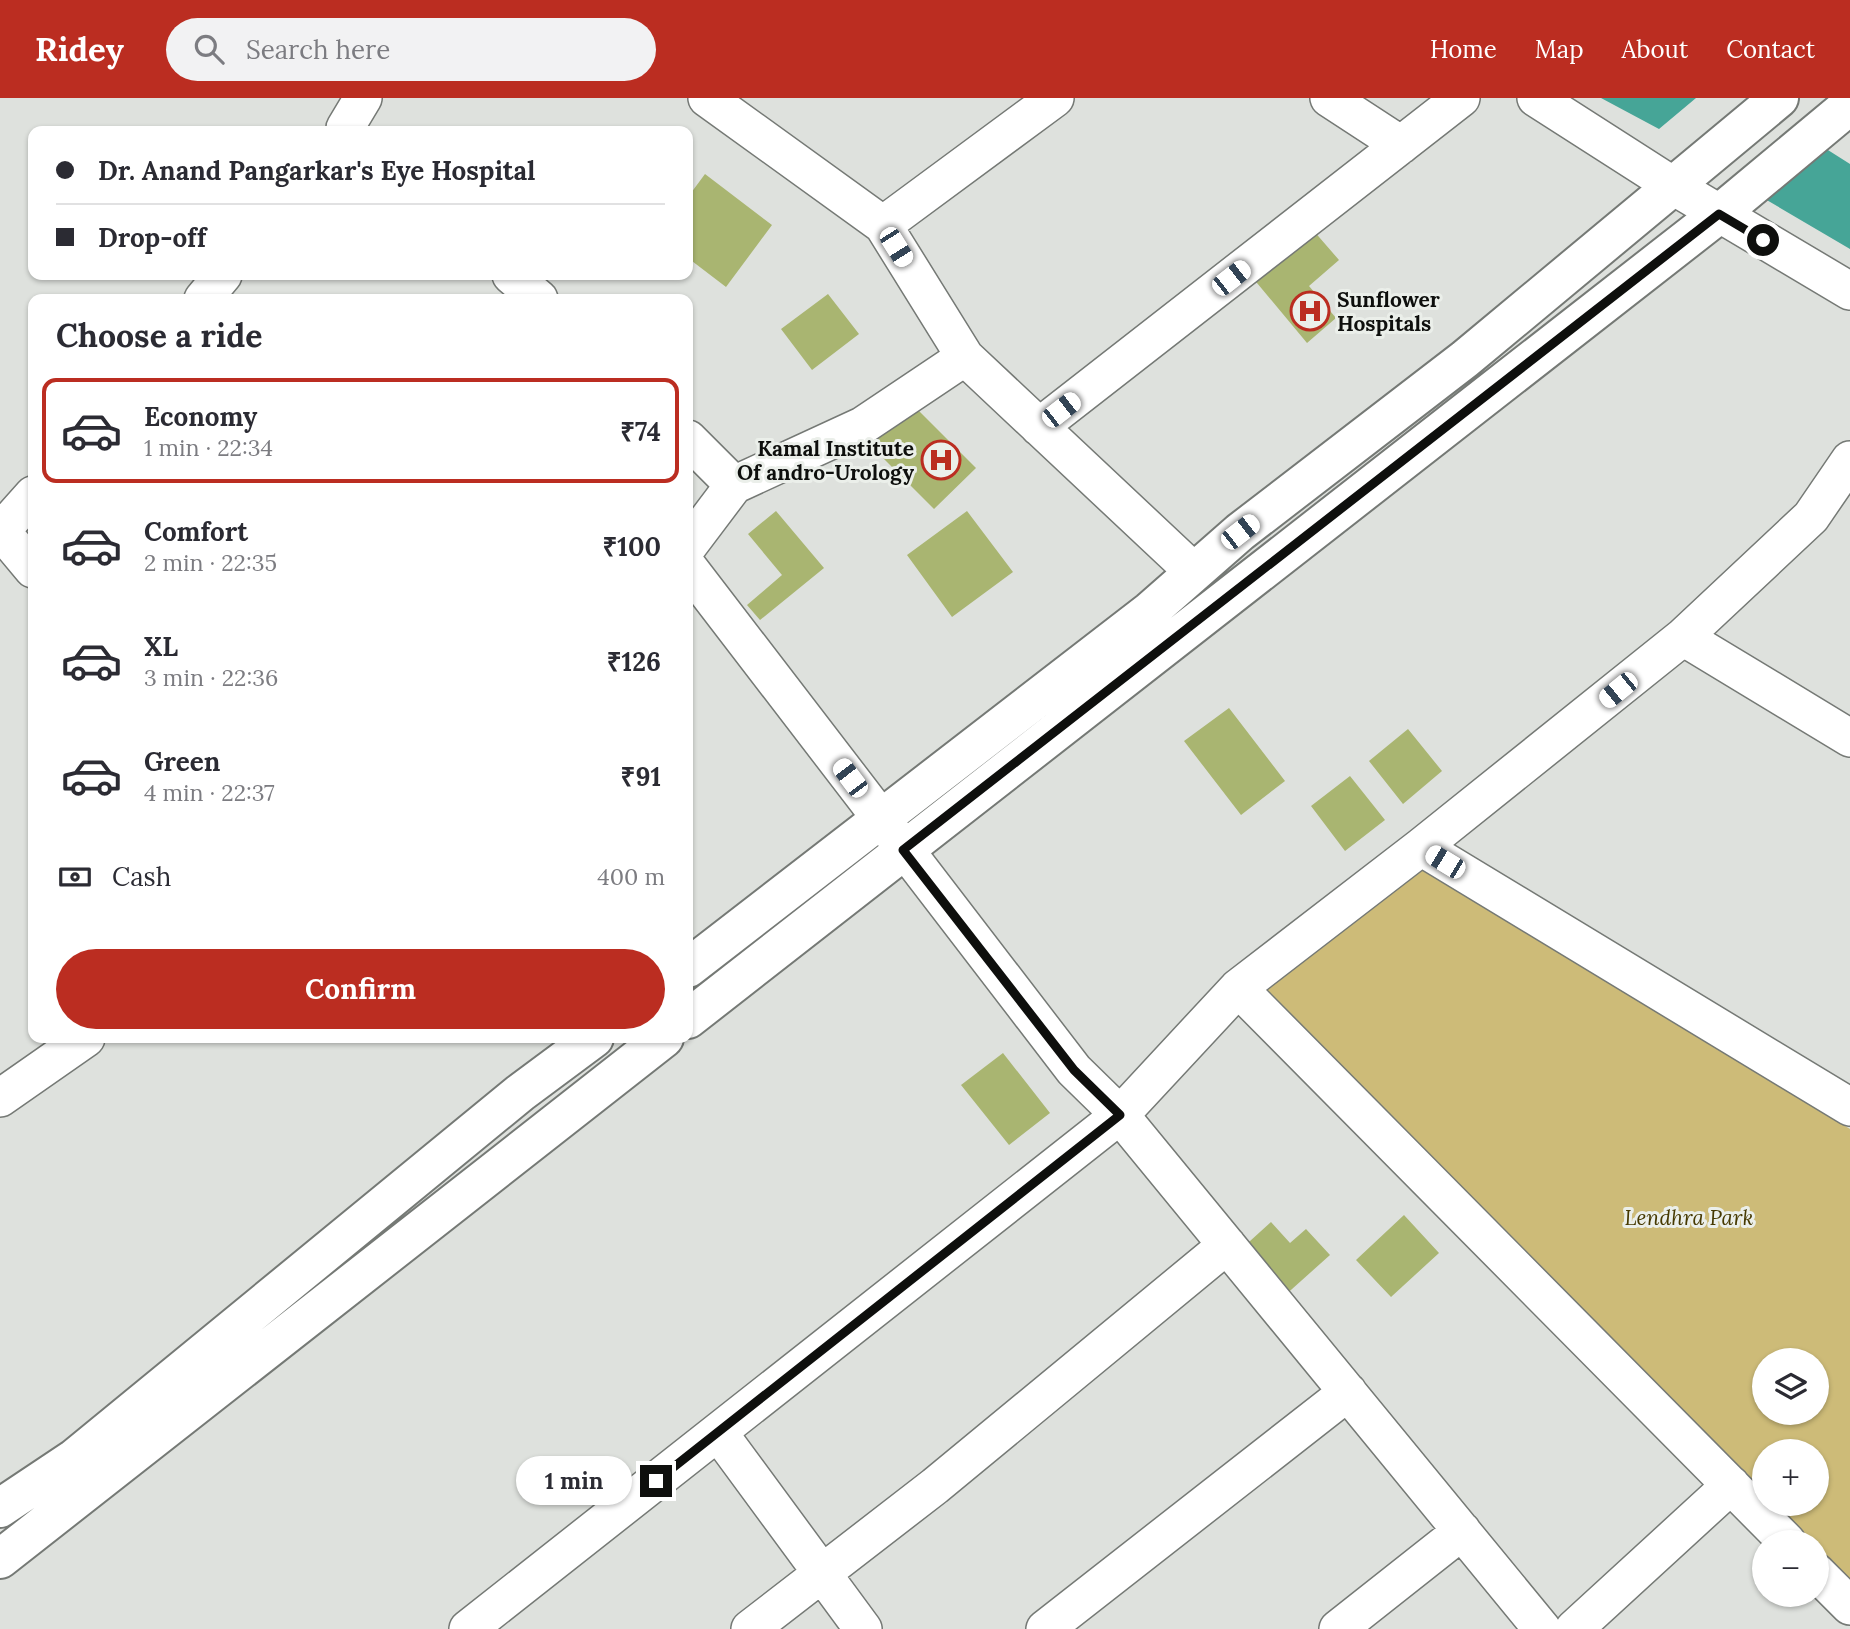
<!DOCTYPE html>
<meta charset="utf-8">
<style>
:root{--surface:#fff;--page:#f2f2f3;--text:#2b2b33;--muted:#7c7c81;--line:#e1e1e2;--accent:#bb2d21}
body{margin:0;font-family:Lora,serif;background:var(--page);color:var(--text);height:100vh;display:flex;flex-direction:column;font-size:26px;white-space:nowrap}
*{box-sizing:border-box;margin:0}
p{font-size:23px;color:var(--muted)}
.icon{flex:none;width:38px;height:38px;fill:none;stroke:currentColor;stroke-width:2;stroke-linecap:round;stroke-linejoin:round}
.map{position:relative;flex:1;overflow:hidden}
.panel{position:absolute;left:28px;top:196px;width:665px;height:749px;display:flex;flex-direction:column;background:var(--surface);border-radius:14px;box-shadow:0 2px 5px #0004}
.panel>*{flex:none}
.banner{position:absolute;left:28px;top:28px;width:665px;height:154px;border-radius:14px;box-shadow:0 2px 5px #0004;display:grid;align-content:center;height:154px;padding:0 28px;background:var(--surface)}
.controls{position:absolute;left:1752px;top:1250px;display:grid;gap:14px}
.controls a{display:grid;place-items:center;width:77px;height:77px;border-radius:50%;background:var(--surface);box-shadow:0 2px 5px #0004;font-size:35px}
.end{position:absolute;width:32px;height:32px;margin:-16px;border:9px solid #0e0f0d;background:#fff;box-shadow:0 0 0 4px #fff}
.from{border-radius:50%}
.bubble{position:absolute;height:49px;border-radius:24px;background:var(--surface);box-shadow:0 2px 5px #0004;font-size:23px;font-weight:800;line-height:49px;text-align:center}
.car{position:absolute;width:21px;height:42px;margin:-21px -10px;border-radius:9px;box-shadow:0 0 5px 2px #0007;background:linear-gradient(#fff 24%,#345 0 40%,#fff 0 76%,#345 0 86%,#fff 0)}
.banner b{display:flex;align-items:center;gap:24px;height:66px;font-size:26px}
.banner b+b{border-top:2px solid var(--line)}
.banner i{width:18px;height:18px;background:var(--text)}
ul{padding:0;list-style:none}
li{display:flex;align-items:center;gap:21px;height:105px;margin:0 14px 10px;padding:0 14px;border:4px solid transparent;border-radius:14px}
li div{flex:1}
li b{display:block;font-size:26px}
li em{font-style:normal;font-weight:800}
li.on{border-color:var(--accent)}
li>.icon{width:63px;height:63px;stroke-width:1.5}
h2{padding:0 28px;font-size:32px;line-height:84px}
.pay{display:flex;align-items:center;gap:18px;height:77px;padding:0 28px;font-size:26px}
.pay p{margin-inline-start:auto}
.action{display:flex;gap:14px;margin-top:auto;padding:14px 28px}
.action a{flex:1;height:80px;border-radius:42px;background:var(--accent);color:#fff;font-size:28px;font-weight:800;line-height:80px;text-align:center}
header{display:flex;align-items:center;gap:42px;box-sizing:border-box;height:98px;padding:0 35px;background:var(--accent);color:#fff}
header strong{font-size:33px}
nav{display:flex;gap:38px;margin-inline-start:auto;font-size:24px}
.search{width:490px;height:63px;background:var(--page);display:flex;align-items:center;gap:18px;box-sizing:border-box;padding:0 24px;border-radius:38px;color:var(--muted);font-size:26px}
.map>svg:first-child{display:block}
</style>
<header>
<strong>Ridey</strong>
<div class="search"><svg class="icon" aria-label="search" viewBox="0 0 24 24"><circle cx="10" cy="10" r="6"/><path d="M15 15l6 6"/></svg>Search here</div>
<nav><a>Home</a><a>Map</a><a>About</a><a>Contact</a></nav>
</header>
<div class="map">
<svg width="1850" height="1531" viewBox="0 0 1850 1531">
<rect width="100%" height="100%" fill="#dee1dd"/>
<path fill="#cdbb78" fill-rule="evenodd" d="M1405 761 1850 1031V1508L1817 1474 1816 1444H1787L1238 890ZM1764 1262H1816V1314H1764ZM1764 1353H1816V1405H1764Z"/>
<path fill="#46a597" d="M1601 0H1696L1659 31Z
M1820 47 1850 66V151L1765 101Z"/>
<path fill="#a9b571" d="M705 76 772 127 726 189 688 160V99Z
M1306 124 1339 162 1309 188 1336 220 1307 245 1247 173Z
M828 196 859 236 812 272 781 231Z
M912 306 976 370 934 411 871 348Z
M776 413 824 470 760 522 747 507 782 477 748 436Z
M967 413 1013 474 952 519 907 457Z
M1229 610 1285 683 1241 717 1184 643Z
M1408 631 1442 673 1403 706 1369 663Z
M1350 678 1385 722 1345 753 1311 708Z
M1003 955 1050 1015 1009 1047 961 987Z
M1404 1117 1439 1155 1391 1199 1356 1162Z
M1271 1124 1290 1145 1306 1131 1330 1157 1282 1200 1239 1153Z"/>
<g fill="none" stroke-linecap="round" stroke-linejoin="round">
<defs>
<path id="street" d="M707 0 883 127
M1329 0 1401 47
M1536 0 1675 89 1850 193
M349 33 345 30 363 0
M511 177 539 201
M203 201 223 177
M965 259 883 127 1055 0
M1039 329 1461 0
M688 341 734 387
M33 397 1 433 33 471
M688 448 734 387 862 328 965 259 1194 474
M688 469 1074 972 1120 1017 1542 1531
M1683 539 1850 640
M1421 749 1850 1009
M1238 890 1787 1444
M0 1000 86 940
M718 1334 863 1531
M1816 1474 1850 1508
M468 1531 1120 1017 1238 890 1421 749 1683 539 1811 419 1850 362
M750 1531 935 1388 1227 1147
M1045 1531 1348 1294
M1338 1531 1462 1433
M1574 1531 1731 1387"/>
<path id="secondary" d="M688 870 1150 513 1240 434 1465 261 1779 0
M688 921 1719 116 1850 7
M0 1410 75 1360 520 995 594 940
M0 1461 664 940"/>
</defs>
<use href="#street" stroke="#757975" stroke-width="40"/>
<use href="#secondary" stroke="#757975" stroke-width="42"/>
<use href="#street" stroke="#fff" stroke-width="37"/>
<use href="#secondary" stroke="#fff" stroke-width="38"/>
</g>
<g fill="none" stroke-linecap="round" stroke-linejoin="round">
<path stroke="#0e0f0d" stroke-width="9" d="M656 1383 1120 1017 1074 972 903 752 1719 116 1763 142"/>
</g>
<defs>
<symbol id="hospital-ring" viewBox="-11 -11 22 22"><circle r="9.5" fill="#ebefea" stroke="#bb2d21" stroke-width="1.5"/><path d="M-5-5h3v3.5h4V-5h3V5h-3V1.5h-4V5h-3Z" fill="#bb2d21"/></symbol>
</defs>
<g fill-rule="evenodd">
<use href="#hospital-ring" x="1288" y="191" width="44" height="44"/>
<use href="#hospital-ring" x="919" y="340" width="44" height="44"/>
</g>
<g text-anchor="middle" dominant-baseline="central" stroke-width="6" stroke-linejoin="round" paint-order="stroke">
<g font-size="21" font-weight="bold" fill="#0e0f0d" stroke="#ebefea" text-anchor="start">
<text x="1337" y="201">Sunflower<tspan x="1337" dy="24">Hospitals</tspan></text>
<text x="914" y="350" text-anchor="end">Kamal Institute<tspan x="914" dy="24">Of andro-Urology</tspan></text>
</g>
<g font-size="21" font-style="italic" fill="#463900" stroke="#ebefea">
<text x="1689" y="1119">Lendhra Park</text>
</g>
</g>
</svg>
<div class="controls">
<a><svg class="icon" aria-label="layers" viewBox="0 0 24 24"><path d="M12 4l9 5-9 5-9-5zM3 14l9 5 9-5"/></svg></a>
<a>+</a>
<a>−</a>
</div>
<i class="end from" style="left:1763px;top:142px"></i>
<i class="end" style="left:656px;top:1383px"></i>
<div class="bubble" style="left:516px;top:1358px;width:116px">1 min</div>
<i class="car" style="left:896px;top:149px;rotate:148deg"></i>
<i class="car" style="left:1231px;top:180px;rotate:52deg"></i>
<i class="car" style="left:1061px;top:312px;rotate:52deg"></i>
<i class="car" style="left:1240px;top:434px;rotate:52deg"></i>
<i class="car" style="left:1618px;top:592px;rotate:231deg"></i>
<i class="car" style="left:850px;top:680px;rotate:323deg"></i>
<i class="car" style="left:1445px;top:764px;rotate:301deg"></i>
<div class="banner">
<b><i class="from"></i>Dr. Anand Pangarkar's Eye Hospital</b>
<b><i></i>Drop-off</b>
</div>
<section class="panel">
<h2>Choose a ride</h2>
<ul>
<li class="on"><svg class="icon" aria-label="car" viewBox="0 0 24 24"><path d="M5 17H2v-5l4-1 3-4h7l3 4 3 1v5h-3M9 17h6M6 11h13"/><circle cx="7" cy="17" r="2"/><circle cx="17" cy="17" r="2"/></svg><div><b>Economy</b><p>1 min · 22:34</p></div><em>₹74</em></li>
<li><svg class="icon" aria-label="car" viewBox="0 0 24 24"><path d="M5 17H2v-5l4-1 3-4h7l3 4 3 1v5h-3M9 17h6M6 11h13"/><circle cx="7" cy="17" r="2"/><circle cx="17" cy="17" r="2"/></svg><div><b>Comfort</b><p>2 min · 22:35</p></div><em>₹100</em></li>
<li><svg class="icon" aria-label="car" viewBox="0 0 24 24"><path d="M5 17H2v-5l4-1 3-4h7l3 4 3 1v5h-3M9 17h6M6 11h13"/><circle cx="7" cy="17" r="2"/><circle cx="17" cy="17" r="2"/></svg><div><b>XL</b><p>3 min · 22:36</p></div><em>₹126</em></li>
<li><svg class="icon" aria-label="car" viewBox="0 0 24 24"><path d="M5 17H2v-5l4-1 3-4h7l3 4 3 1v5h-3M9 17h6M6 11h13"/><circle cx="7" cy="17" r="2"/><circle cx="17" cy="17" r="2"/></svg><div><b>Green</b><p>4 min · 22:37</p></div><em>₹91</em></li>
</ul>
<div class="pay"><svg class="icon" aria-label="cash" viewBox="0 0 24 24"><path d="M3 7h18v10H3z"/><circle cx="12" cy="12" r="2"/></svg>Cash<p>400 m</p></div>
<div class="action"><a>Confirm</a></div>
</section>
</div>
